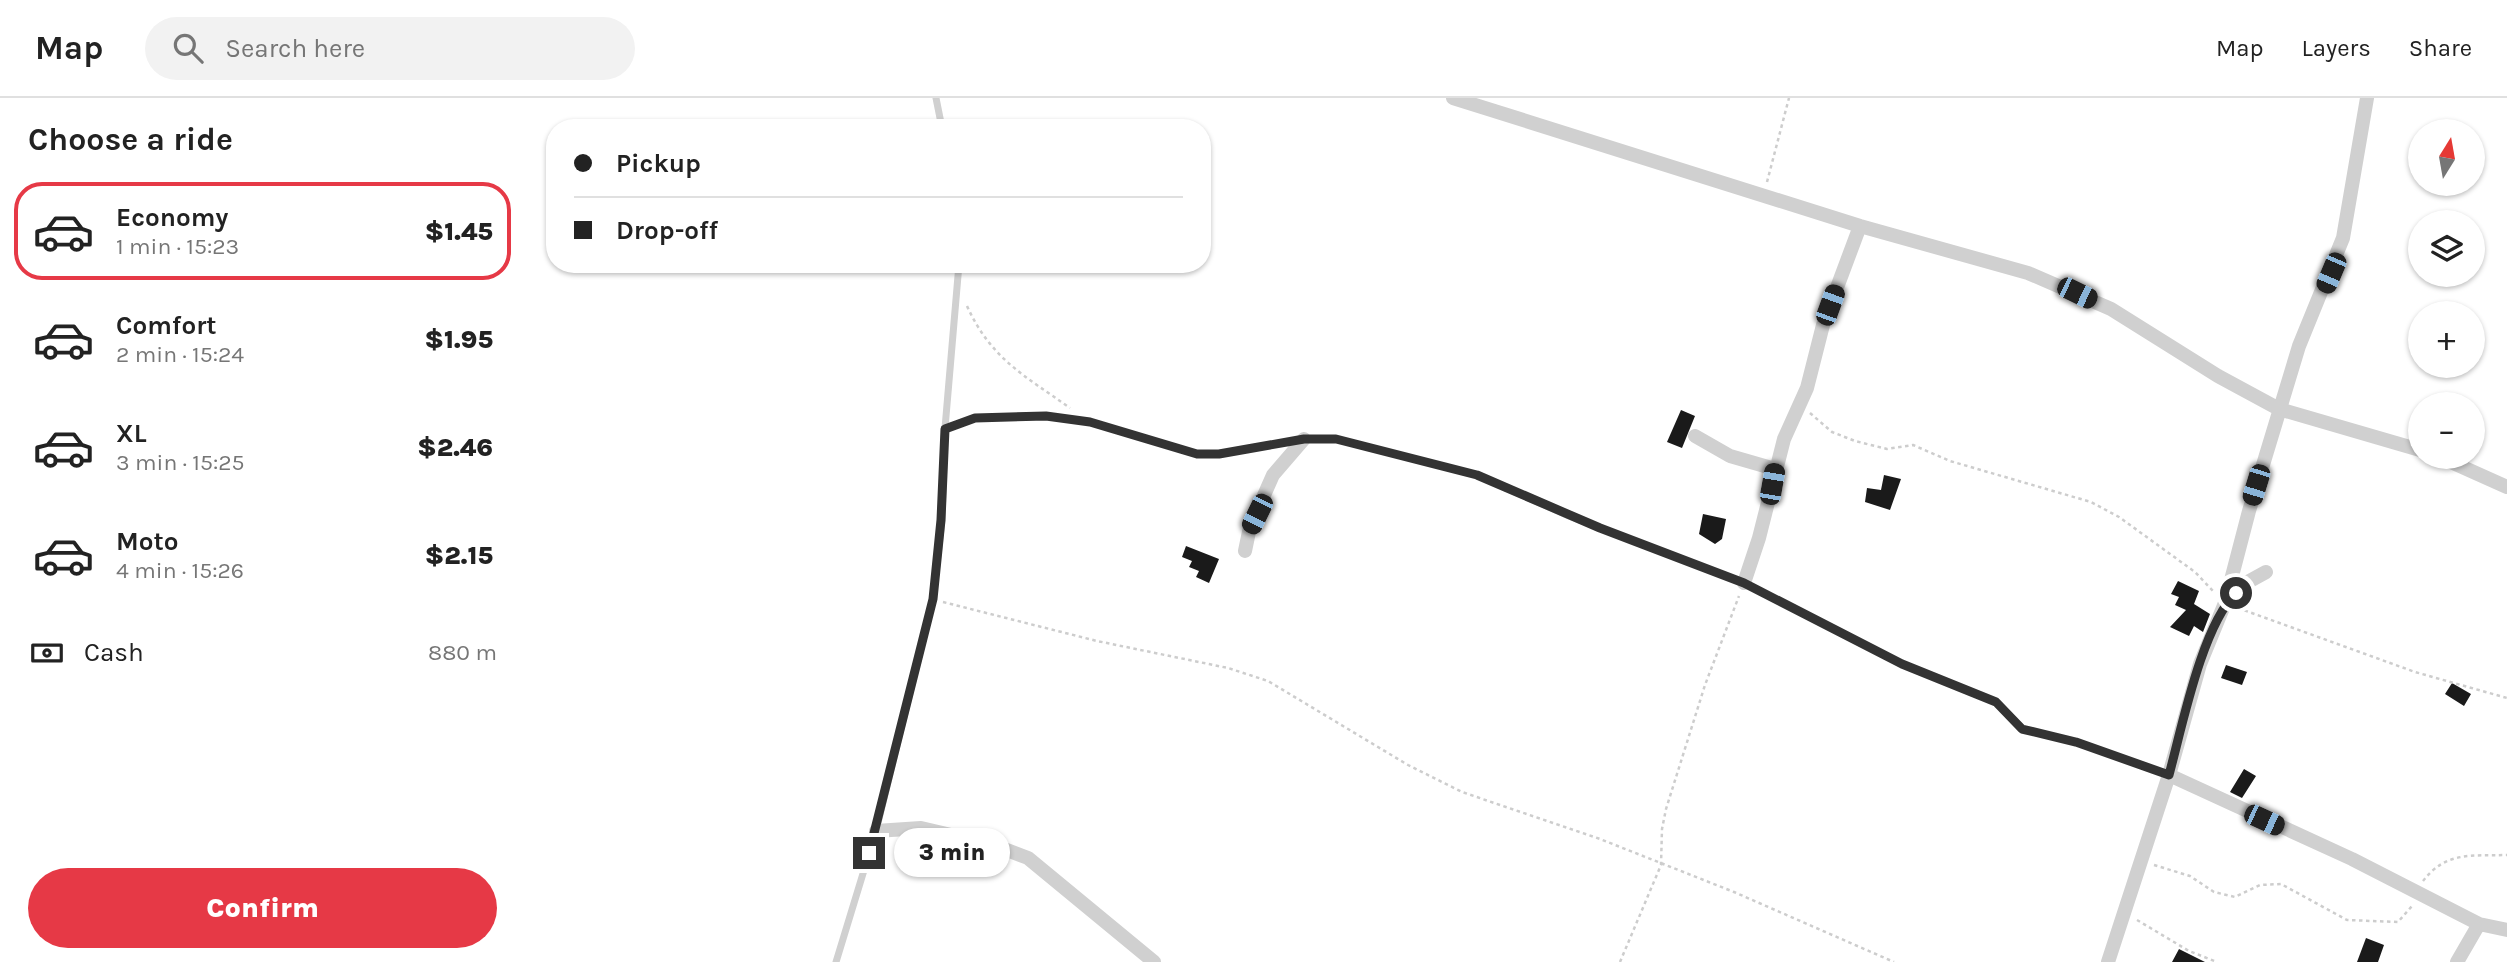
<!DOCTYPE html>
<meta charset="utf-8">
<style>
:root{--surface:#fff;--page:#f2f2f2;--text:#222;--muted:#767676;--line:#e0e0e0;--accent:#e63946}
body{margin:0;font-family:Karla,sans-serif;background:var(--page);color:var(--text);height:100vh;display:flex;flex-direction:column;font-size:26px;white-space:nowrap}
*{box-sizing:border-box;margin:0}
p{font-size:23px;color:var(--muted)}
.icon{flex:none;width:38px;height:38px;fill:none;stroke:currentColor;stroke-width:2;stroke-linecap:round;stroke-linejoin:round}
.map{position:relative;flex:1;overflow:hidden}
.details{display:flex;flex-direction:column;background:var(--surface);width:525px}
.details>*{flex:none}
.hud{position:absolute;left:21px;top:21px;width:665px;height:154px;border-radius:28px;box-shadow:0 2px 5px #0004;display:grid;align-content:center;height:154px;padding:0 28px;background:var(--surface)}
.needle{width:46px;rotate:11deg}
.buttons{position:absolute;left:1883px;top:21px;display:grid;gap:14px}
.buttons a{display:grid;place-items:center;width:77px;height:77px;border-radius:50%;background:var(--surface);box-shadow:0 2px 5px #0004;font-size:35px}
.end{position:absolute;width:32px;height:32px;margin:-16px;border:9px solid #333;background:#fff;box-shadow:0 0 0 4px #fff}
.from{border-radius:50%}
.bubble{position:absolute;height:49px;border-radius:24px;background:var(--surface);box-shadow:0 2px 5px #0004;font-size:23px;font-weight:800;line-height:49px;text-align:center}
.car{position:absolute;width:21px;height:42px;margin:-21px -10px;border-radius:9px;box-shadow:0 0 5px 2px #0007;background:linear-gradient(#222 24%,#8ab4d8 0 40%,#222 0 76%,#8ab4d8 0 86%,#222 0)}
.hud b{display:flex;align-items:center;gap:24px;height:66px;font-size:26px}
.hud b+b{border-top:2px solid var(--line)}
.hud i{width:18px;height:18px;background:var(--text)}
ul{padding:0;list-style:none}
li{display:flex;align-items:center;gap:21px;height:98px;margin:0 14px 10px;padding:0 14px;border:4px solid transparent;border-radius:28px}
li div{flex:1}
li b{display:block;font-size:26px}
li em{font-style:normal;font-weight:800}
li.on{border-color:var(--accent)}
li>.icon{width:63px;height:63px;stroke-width:1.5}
h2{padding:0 28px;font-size:32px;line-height:84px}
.pay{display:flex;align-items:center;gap:18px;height:77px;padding:0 28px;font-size:26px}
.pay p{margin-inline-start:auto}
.cta{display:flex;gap:14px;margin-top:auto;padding:14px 28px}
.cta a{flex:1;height:80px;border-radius:42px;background:var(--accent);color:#fff;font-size:28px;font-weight:800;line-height:80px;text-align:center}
header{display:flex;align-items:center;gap:42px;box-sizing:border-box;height:98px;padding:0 35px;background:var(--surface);border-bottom:2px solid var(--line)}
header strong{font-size:33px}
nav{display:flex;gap:38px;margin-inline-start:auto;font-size:24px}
.search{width:490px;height:63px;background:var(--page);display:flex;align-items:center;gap:18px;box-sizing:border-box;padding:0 24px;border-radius:38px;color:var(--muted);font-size:26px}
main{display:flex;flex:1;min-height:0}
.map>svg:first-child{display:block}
</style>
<header>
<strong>Map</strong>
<div class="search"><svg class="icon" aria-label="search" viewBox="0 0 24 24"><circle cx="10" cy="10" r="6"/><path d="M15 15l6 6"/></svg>Search here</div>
<nav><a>Map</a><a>Layers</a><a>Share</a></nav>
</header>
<main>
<section class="details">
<h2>Choose a ride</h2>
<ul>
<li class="on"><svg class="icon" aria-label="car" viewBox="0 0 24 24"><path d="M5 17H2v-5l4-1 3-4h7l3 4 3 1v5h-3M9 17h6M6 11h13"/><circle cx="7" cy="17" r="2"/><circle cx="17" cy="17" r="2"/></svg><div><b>Economy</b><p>1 min · 15:23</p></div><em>$1.45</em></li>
<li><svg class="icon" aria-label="car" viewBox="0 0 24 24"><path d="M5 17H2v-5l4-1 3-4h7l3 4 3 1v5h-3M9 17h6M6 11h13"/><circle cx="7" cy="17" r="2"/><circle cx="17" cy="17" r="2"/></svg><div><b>Comfort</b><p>2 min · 15:24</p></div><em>$1.95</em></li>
<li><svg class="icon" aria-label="car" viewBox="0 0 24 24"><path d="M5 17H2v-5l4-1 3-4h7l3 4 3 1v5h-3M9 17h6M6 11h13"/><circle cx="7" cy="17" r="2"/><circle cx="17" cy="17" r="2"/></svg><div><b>XL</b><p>3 min · 15:25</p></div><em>$2.46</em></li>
<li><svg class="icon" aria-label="car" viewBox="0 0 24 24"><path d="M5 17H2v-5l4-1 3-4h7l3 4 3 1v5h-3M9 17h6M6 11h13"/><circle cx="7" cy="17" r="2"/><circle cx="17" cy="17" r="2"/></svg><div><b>Moto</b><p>4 min · 15:26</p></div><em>$2.15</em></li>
</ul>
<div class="pay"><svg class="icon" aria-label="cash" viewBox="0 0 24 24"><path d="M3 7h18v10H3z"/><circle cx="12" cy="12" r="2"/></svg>Cash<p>880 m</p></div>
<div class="cta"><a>Confirm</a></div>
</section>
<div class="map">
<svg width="1982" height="864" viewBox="0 0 1982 864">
<rect width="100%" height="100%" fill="#fff"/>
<path fill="#1a1a1a" d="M1156 312 1170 318 1157 350 1142 344Z
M1359 377 1376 381 1365 412 1340 404 1342 390 1356 392Z
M1178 416 1201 421 1197 441 1190 446 1174 436Z
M661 448 694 461 684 485 671 479 674 473 664 469 667 463 657 459Z
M1653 483 1674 493 1669 506 1685 516 1678 534 1669 528 1664 538 1645 529 1661 512 1650 507 1654 499 1646 496Z
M1701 567 1722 574 1717 587 1696 580Z
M1927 585 1946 596 1939 608 1920 596Z
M1719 671 1731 678 1717 700 1705 694Z
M1841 840 1859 847 1853 864H1832Z
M1654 851 1680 864H1647Z"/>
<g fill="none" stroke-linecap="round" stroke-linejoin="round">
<path stroke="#cdcdcd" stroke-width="2.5" stroke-dasharray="3.5 3.5" stroke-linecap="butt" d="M1242 84 1264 0
M442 208C466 261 500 278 545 310
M1285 315 1307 334 1330 343 1362 351 1388 347 1425 363 1566 404 1594 419 1670 474 1688 493
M418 504 572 543 703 570 743 583 883 667 937 694 1075 741 1209 794 1369 864
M1713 510 1890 574 1982 600
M1629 767 1665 778 1689 794 1710 799 1735 787 1756 786 1822 822 1873 824 1887 808
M1898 783C1921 753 1947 758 1982 757
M1612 822 1664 853 1692 864
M1095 864 1136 767 1137 731 1141 711 1180 587 1214 498"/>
<path stroke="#d0d0d0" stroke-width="7" d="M411 0 417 30
M420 330 434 166
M311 864 351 733 408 501 417 422 420 330 450 320 521 318 565 324 672 356H694L779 341H811L952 377 1044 418 1219 485 1377 566 1471 604 1498 631 1551 644 1644 677"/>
<path stroke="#d0d0d0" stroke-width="14" d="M928 0 1335 128 1503 175 1586 211 1693 278 1754 311 1895 352
M1170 338 1205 358 1250 371
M1915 359 1982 389
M720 453 725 429 748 377 779 341
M1219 485 1234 440 1259 341 1282 290 1298 227 1335 128
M1701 504 1721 485 1741 474
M1644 677 1827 761 1954 826 1982 832
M351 733 396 730 469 747 503 760 629 864
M1583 864 1644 677 1675 566 1700 505 1724 413 1774 248 1818 140 1842 0
M1932 864 1954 826"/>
</g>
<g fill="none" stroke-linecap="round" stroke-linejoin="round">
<path stroke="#333" stroke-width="9" d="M344 755 408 501 416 422 420 331 450 320 521 318 565 324 672 356H694L779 341H811L952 377 1075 430 1219 485 1377 566 1471 604 1497 631 1551 644 1644 677C1657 629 1677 528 1711 495"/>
</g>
</svg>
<div class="buttons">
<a><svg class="needle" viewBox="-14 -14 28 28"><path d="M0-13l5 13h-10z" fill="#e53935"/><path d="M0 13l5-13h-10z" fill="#767676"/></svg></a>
<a><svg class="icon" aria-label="layers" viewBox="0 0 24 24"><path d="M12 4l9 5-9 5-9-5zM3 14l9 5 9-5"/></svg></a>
<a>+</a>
<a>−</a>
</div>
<i class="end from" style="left:1711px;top:495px"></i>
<i class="end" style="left:344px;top:755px"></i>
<div class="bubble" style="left:369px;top:730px;width:116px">3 min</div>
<i class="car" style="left:1806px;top:175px;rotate:203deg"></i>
<i class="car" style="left:1552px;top:195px;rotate:116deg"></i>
<i class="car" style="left:1305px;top:207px;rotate:20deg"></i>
<i class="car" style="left:1247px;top:386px;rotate:10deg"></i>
<i class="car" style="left:1731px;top:387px;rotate:197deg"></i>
<i class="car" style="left:732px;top:416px;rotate:206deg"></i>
<i class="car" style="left:1739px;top:722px;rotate:115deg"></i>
<div class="hud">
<b><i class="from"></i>Pickup</b>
<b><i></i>Drop-off</b>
</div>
</div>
</main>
